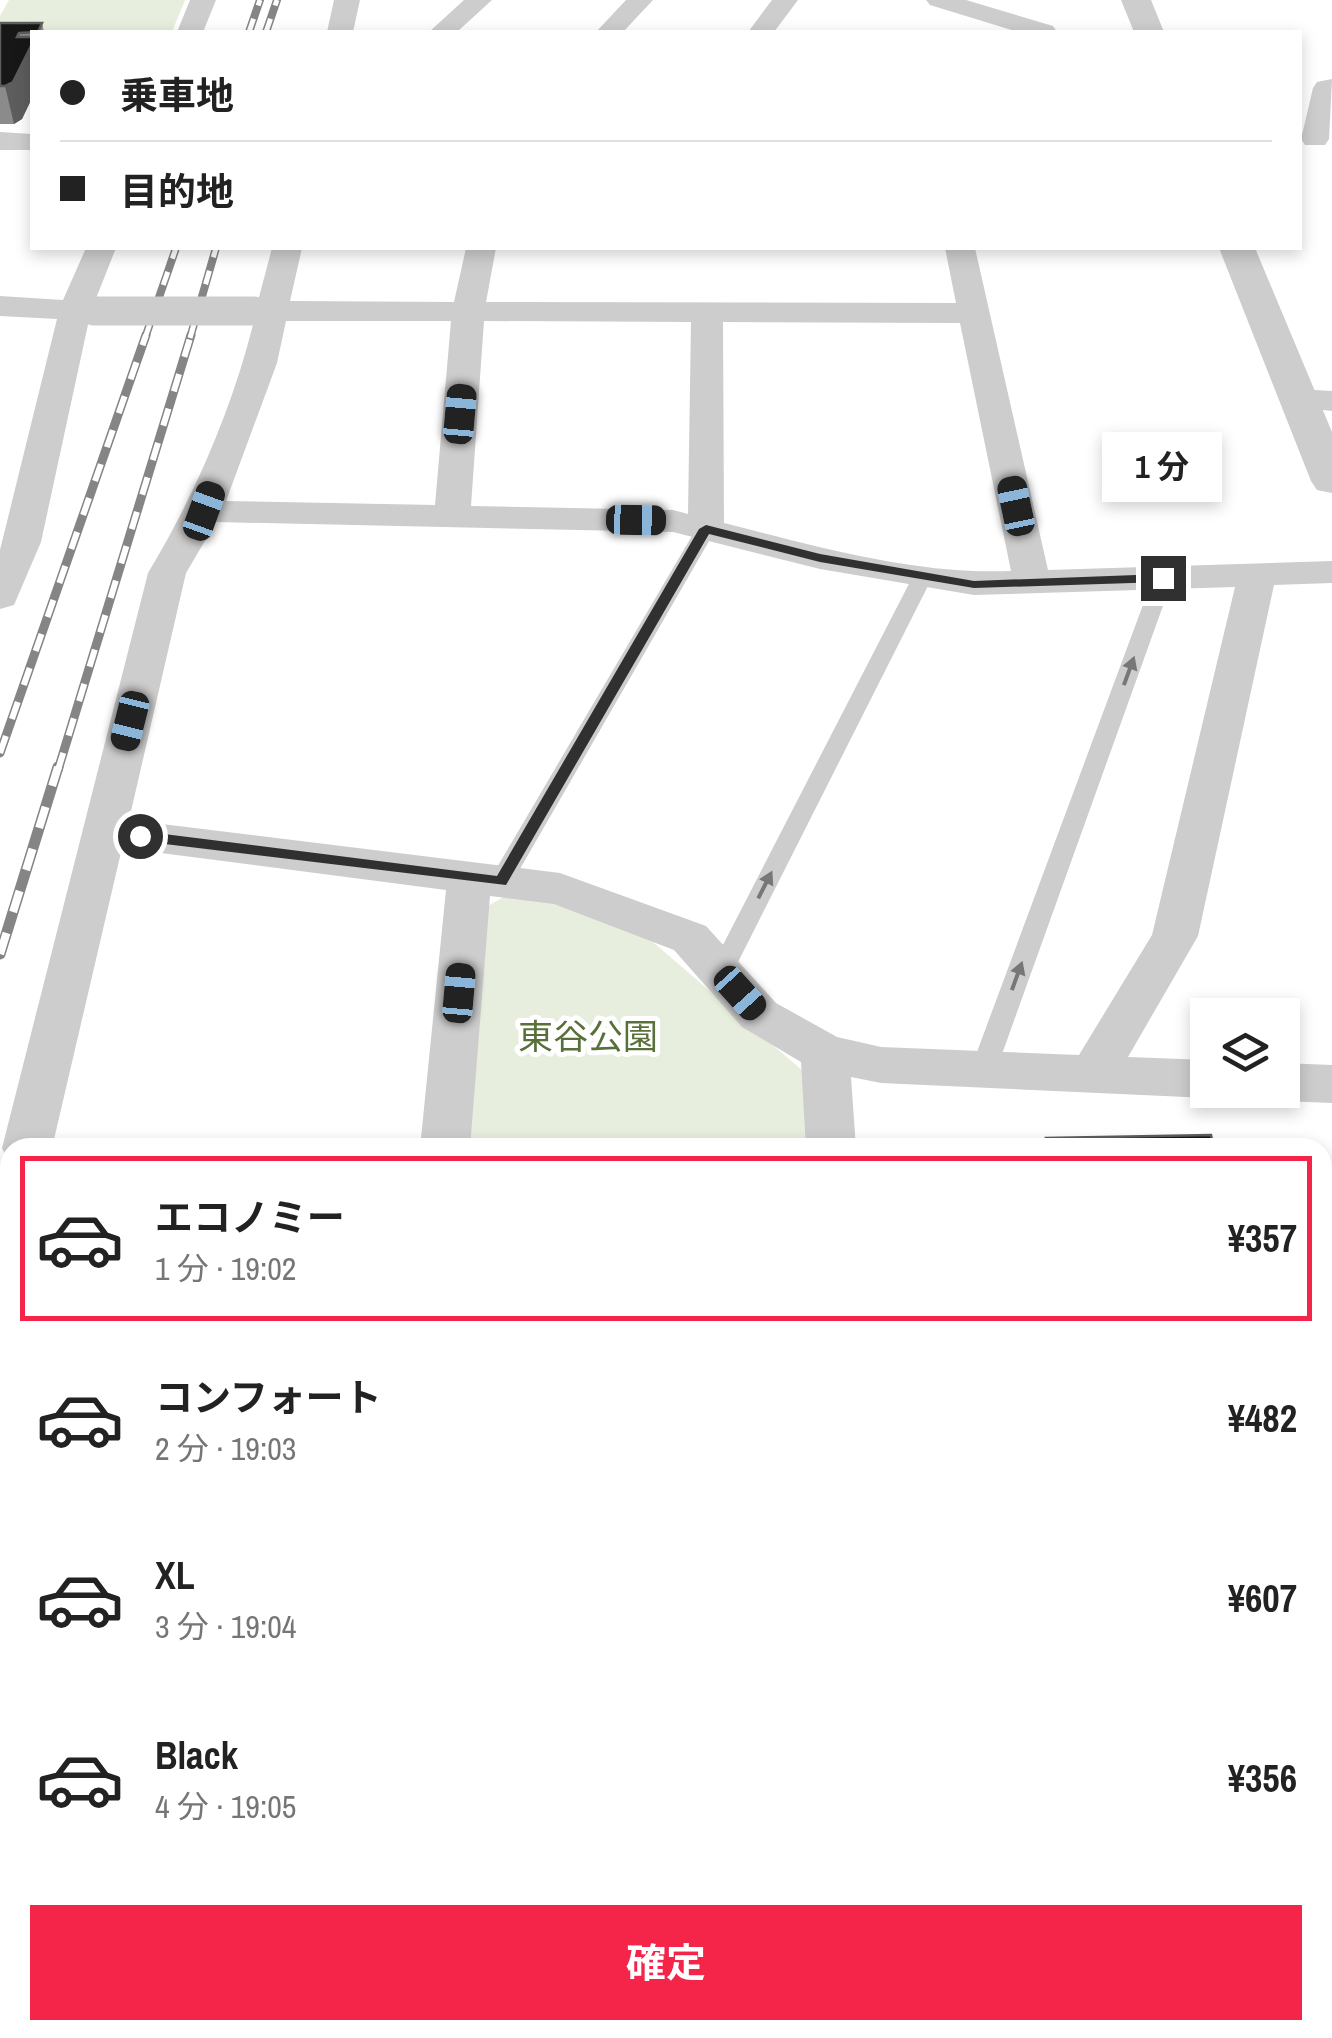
<!DOCTYPE html>
<html lang="ja">
<meta charset="utf-8">
<style>
:root{--surface:#fff;--page:#f2f2f2;--text:#222;--muted:#767676;--line:#e0e0e0;--accent:#f42549}
body{margin:0;font-family:"Archivo Narrow","Noto Sans JP",sans-serif;background:var(--page);color:var(--text);height:100vh;display:flex;flex-direction:column;font-size:38px;white-space:nowrap}
*{box-sizing:border-box;margin:0}
p{font-size:32px;color:var(--muted)}
.icon{flex:none;width:55px;height:55px;fill:none;stroke:currentColor;stroke-width:2;stroke-linecap:round;stroke-linejoin:round}
.map{position:relative;flex:1;overflow:hidden}
.details{position:absolute;left:0px;top:1138px;width:1332px;height:902px;display:flex;flex-direction:column;background:var(--surface);border-radius:30px 30px 0 0;box-shadow:0 5px 15px #0003}
.details>*{flex:none}
.banner{position:absolute;left:30px;top:30px;width:1272px;height:220px;border-radius:0px;box-shadow:0 5px 15px #0003;display:grid;align-content:center;height:220px;padding:0 30px;background:var(--surface)}
.fabs{position:absolute;left:1190px;top:998px;display:grid;gap:20px}
.fabs a{display:grid;place-items:center;width:110px;height:110px;border-radius:0px;background:var(--surface);box-shadow:0 5px 15px #0003;font-size:50px}
.end{position:absolute;width:45px;height:45px;margin:-22px;border:12px solid #303030;background:#fff;box-shadow:0 0 0 5px #fff}
.from{border-radius:50%}
.bubble{position:absolute;height:70px;border-radius:0px;background:var(--surface);box-shadow:0 5px 15px #0003;font-size:32px;font-weight:700;line-height:70px;text-align:center}
.car{position:absolute;width:30px;height:60px;margin:-30px -15px;border-radius:12px;box-shadow:0 0 8px 2px #0007;background:linear-gradient(#222 24%,#8ab4d8 0 40%,#222 0 76%,#8ab4d8 0 86%,#222 0)}
.banner b{display:flex;align-items:center;gap:35px;height:95px;font-size:38px}
.banner b+b{border-top:2px solid var(--line)}
.banner i{width:25px;height:25px;background:var(--text)}
ul{padding:18px 0 0;list-style:none}
li{display:flex;align-items:center;gap:30px;height:165px;margin:0 20px 15px;padding:0 10px;border:5px solid transparent;border-radius:0px}
li div{flex:1}
li b{display:block;font-size:38px}
li em{font-style:normal;font-weight:700}
li.current{border-color:var(--accent)}
li>.icon{width:90px;height:90px;stroke-width:1.5}
.primary-button{display:flex;gap:20px;margin-top:auto;padding:20px 30px}
.primary-button a{flex:1;height:115px;border-radius:0px;background:var(--accent);color:#fff;font-size:40px;font-weight:700;line-height:115px;text-align:center}
.map>svg:first-child{display:block}
</style>
<div class="map">
<svg width="1332" height="2038" viewBox="0 0 1332 2038">
<rect width="100%" height="100%" fill="#fff"/>
<path fill="#e8eedd" d="M9 0H185L172 32H32L0 58V16Z
M509 894 566 901 647 937 803 1071 807 1147 468 1148 486 907Z"/>
<g fill="none" stroke-linecap="round" stroke-linejoin="round">
<path stroke="#cdcdcd" stroke-width="8" stroke-dasharray="6 6" stroke-linecap="butt" d="M1322 1615H1332"/>
<path fill="#cdcdcd" fill-rule="evenodd" d="M706 523 716 529 513 881 501 889 493 887 489 881 696 529Z
M923 570 933 576 733 972 730 978H712L709 972 913 576Z
M1163 572 1173 578 997 1068 993 1075H975L971 1068 1153 578Z"/>
<path fill="#cdcdcd" fill-rule="evenodd" d="M190 0H216L203 32H177Z
M334 0H360L353 32H327Z
M464 0H492L457 32H429Z
M626 0H653L623 32H596Z
M772 0H798L774 32H748Z
M926 0H966L1053 26 1057 32H1018L930 5Z
M1332 79 1329 139 1325 145H1305L1301 139 1313 88 1317 82Z
M0 132 32 134V150H0Z
M86 248H116L95 301 105 304 110 311 105 318 89 320 41 542 14 605 0 609V550L57 319 0 316V296L63 300Z
M272 248H302L290 301 454 302 466 248H496L486 302 956 303 945 248H975L1048 570 1332 561V583L1274 585 1198 936 1128 1057 1208 1060V1090L1225 1092 1208 1098 881 1083 851 1077 856 1148H806L801 1062 742 1027 674 950 554 904 490 896 470 1148H420L446 890 122 848 52 1148H10L9 1162 2 1148 148 573C195 495 232 409 254 321L243 318 238 311 243 304 258 301ZM286 321H451L435 505 226 501 277 363ZM484 321 691 322 688 514 673 510 471 506ZM723 322 960 323 1011 571C916 575 816 546 724 523ZM216 522 673 532 820 569 974 595 1235 587 1152 935 1079 1055 881 1047 837 1037 776 1003 706 926 560 873 129 820 186 573Z
M1298 389 1332 391V411L1286 406 1281 399 1286 392Z
M1282 1063 1332 1065V1103L1282 1101 1265 1095 1262 1090H1282Z
M10 1197V1278L0 1282V1200Z
M0 1520H10V1574H0Z
M1322 1520H1332V1574H1322Z
M0 1639H10V1699H0Z
M1322 1651H1332V1711H1322Z
M567 2030H637L636 2038H566Z"/>
<path fill="#cdcdcd" fill-rule="evenodd" d="M1121 0H1151L1164 32H1134Z
M1219 248H1255L1332 432V493L1317 490 1311 481Z"/>
<defs>
<path id="rail-far2" d="M249 32 260 0
M266 32 277 0
M145 338 176 248
M190 338 216 248"/>
<path id="rail-far1" d="M0 753 146 335
M58 770 191 335"/>
<path id="rail" d="M0 954 58 767"/>
</defs>
<use href="#rail-far2" stroke="#858585" stroke-width="8"/>
<use href="#rail-far1" stroke="#858585" stroke-width="9"/>
<use href="#rail" stroke="#858585" stroke-width="11"/>
<use href="#rail-far2" stroke="#fff" stroke-width="5" stroke-dasharray="14" stroke-linecap="butt"/>
<use href="#rail-far1" stroke="#fff" stroke-width="6" stroke-dasharray="18" stroke-linecap="butt"/>
<use href="#rail" stroke="#fff" stroke-width="8" stroke-dasharray="22" stroke-linecap="butt"/>
<path stroke="#cdcdcd" stroke-width="29" d="M94 311H254"/>
</g>
<path fill="#8b8b8b" d="M0 23H42L44 32H32V98L22 119 14 124H0Z"/>
<path fill="#5d5d5d" d="M19 33 25 59 32 44V98L22 119 14 124 5 86Z"/>
<path fill="#171717" stroke="#5d5d5d" stroke-width="2.5" d="M0 23H42L38 32 19 33 17 37H32V44L13 82 5 86H0Z
M1211 1135 1214 1148H1048L1046 1138Z"/>
<defs><path id="oneway-solid" d="M-6-.8H1V-3.2L6.5 0L1 3.2V.8H-6Z" transform="scale(2.5)"/></defs>
<g fill="#777">
<use href="#oneway-solid" transform="translate(1129 671) rotate(-70)"/>
<use href="#oneway-solid" transform="translate(765 885) rotate(-63)"/>
<use href="#oneway-solid" transform="translate(1017 976) rotate(-70)"/>
</g>
<path fill="#303030" d="M706 525 820 554 974 581 1163 574 1169 578 1163 582 974 588 820 562 709 534 506 885 140 841 132 836 140 831 497 876 699 529Z"/>
<g text-anchor="middle" dominant-baseline="central" stroke-width="10" stroke-linejoin="round" paint-order="stroke">
<g font-size="35" fill="#587039" stroke="#fff">
<text x="588" y="1036">東谷公園</text>
</g>
</g>
</svg>
<div class="fabs">
<a><svg class="icon" aria-label="layers" viewBox="0 0 24 24"><path d="M12 4l9 5-9 5-9-5zM3 14l9 5 9-5"/></svg></a>
</div>
<i class="end from" style="left:140px;top:836px"></i>
<i class="end" style="left:1163px;top:578px"></i>
<div class="bubble" style="left:1102px;top:432px;width:120px">1 分</div>
<i class="car" style="left:460px;top:414px;rotate:5deg"></i>
<i class="car" style="left:1016px;top:506px;rotate:348deg"></i>
<i class="car" style="left:204px;top:511px;rotate:20deg"></i>
<i class="car" style="left:636px;top:520px;rotate:91deg"></i>
<i class="car" style="left:130px;top:721px;rotate:194deg"></i>
<i class="car" style="left:459px;top:993px;rotate:5deg"></i>
<i class="car" style="left:740px;top:993px;rotate:138deg"></i>
<div class="banner">
<b><i class="from"></i>乗車地</b>
<b><i></i>目的地</b>
</div>
<section class="details">
<ul>
<li class="current"><svg class="icon" aria-label="car" viewBox="0 0 24 24"><path d="M5 17H2v-5l4-1 3-4h7l3 4 3 1v5h-3M9 17h6M6 11h13"/><circle cx="7" cy="17" r="2"/><circle cx="17" cy="17" r="2"/></svg><div><b>エコノミー</b><p>1 分 · 19:02</p></div><em>¥357</em></li>
<li><svg class="icon" aria-label="car" viewBox="0 0 24 24"><path d="M5 17H2v-5l4-1 3-4h7l3 4 3 1v5h-3M9 17h6M6 11h13"/><circle cx="7" cy="17" r="2"/><circle cx="17" cy="17" r="2"/></svg><div><b>コンフォート</b><p>2 分 · 19:03</p></div><em>¥482</em></li>
<li><svg class="icon" aria-label="car" viewBox="0 0 24 24"><path d="M5 17H2v-5l4-1 3-4h7l3 4 3 1v5h-3M9 17h6M6 11h13"/><circle cx="7" cy="17" r="2"/><circle cx="17" cy="17" r="2"/></svg><div><b>XL</b><p>3 分 · 19:04</p></div><em>¥607</em></li>
<li><svg class="icon" aria-label="car" viewBox="0 0 24 24"><path d="M5 17H2v-5l4-1 3-4h7l3 4 3 1v5h-3M9 17h6M6 11h13"/><circle cx="7" cy="17" r="2"/><circle cx="17" cy="17" r="2"/></svg><div><b>Black</b><p>4 分 · 19:05</p></div><em>¥356</em></li>
</ul>
<div class="primary-button"><a>確定</a></div>
</section>
</div>
